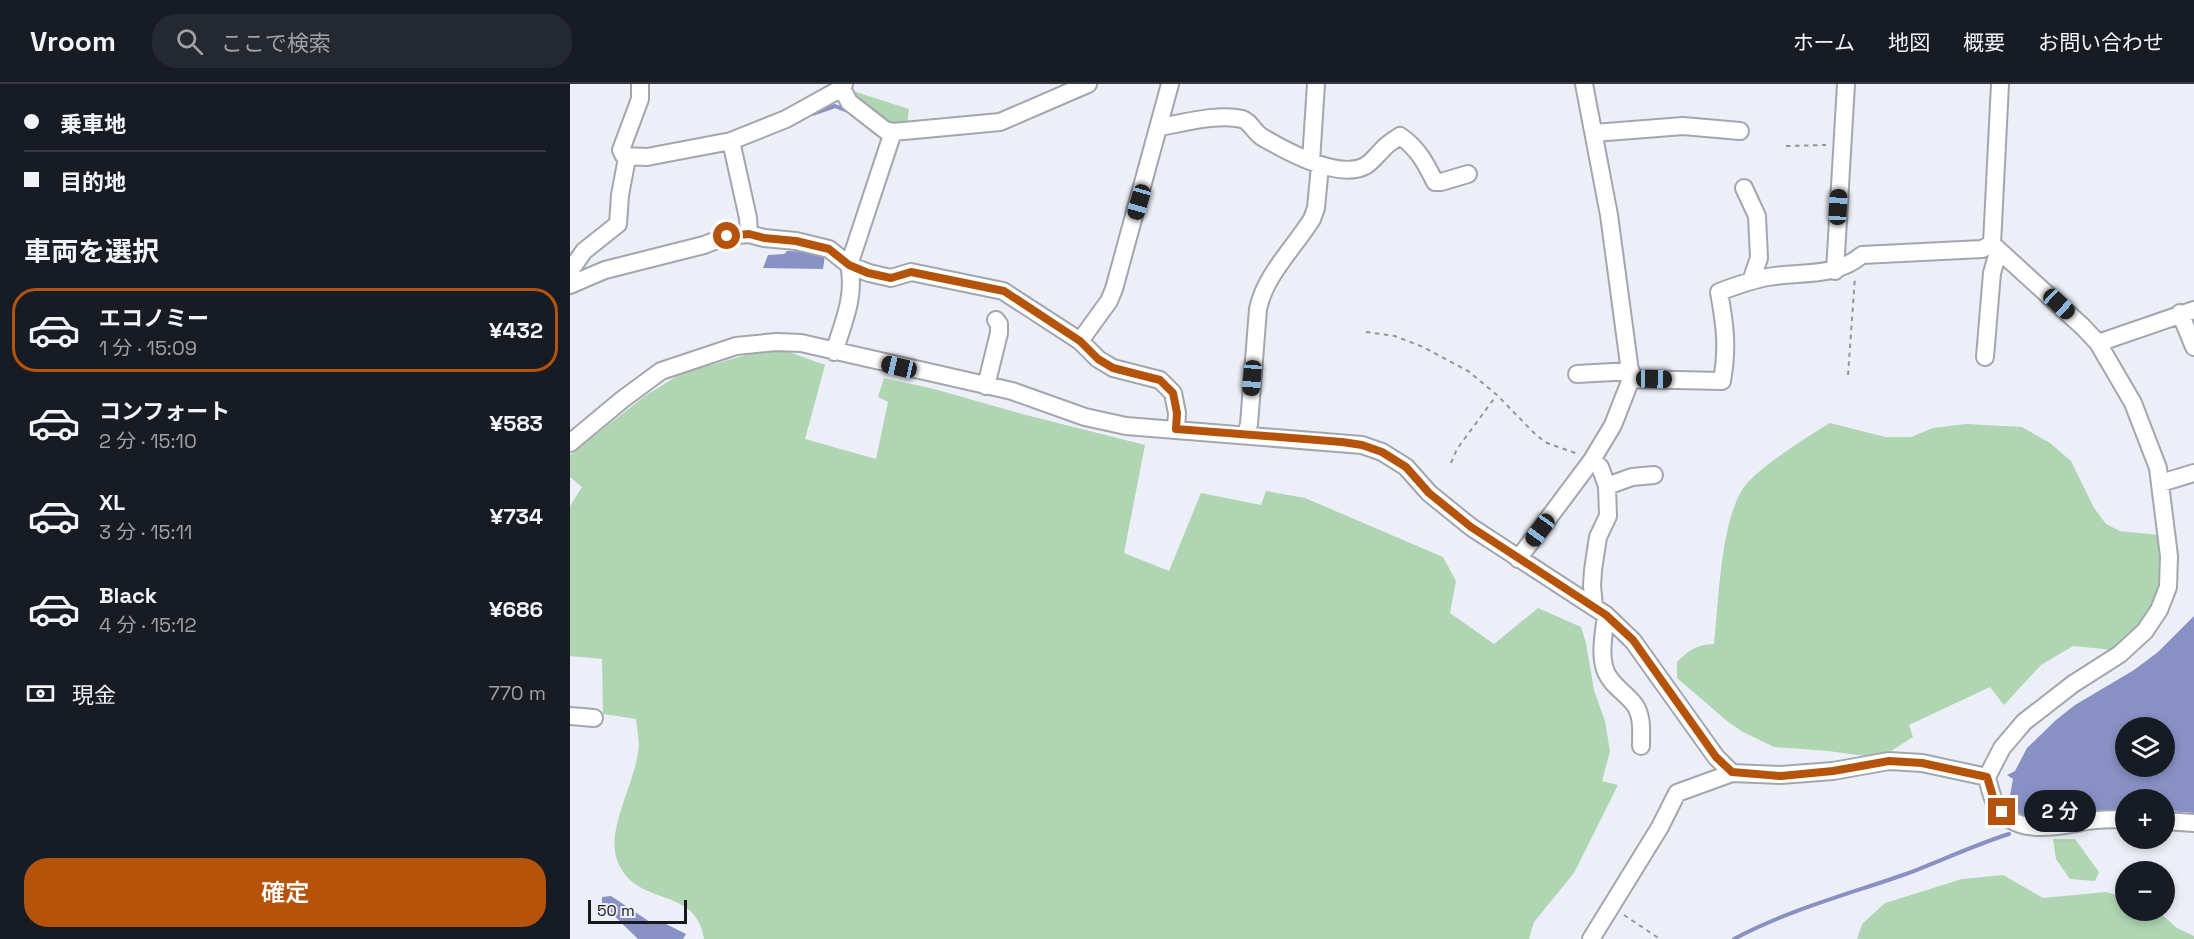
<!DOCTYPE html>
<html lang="ja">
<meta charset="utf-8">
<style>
:root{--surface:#171b24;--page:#242831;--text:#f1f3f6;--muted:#9ea1a6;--line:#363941;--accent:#b45309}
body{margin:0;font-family:"Space Grotesk","Noto Sans JP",sans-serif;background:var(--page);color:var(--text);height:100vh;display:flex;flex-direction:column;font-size:22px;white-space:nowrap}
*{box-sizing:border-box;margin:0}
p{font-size:20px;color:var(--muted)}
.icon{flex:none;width:33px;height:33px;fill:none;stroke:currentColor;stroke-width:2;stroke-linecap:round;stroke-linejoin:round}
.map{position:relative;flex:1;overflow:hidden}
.panel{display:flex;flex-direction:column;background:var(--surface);width:570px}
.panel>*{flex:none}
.guide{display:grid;align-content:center;height:132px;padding:0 24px;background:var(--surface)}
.buttons{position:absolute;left:1545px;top:633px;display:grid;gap:12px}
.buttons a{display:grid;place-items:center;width:60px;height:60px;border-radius:50%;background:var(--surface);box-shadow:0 3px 9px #0003;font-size:30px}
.scale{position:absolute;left:18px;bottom:15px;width:99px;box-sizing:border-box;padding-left:6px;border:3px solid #19191c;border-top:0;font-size:16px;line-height:21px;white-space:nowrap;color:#19191c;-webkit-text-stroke:4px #edeff8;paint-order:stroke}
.end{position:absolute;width:27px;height:27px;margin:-14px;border:8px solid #b45309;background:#fff;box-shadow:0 0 0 3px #fff}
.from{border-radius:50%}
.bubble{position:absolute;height:42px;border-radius:21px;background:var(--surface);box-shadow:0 3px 9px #0003;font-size:20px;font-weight:600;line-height:42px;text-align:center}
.car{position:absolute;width:18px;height:36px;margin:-18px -9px;border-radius:8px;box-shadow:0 0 4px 2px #0007;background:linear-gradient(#222 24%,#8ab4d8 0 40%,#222 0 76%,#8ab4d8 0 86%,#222 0)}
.guide b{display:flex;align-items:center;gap:21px;height:57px;font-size:22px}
.guide b+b{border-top:2px solid var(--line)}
.guide i{width:15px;height:15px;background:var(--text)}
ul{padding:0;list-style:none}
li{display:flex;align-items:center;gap:18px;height:84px;margin:0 12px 9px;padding:0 12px;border:3px solid transparent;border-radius:24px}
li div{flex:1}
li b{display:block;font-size:22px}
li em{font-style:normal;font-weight:600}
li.on{border-color:var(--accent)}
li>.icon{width:54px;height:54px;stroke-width:1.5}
h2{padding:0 24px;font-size:27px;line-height:72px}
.pay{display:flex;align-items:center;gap:15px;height:66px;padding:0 24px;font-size:22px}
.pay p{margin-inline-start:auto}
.button{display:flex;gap:12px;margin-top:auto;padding:12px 24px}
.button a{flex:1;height:69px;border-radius:24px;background:var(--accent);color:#fff;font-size:24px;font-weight:600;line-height:69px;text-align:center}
header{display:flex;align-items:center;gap:36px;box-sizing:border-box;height:84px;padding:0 30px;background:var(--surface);border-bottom:2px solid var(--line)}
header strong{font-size:28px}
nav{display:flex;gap:33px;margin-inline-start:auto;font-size:21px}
.search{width:420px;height:54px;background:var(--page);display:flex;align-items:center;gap:15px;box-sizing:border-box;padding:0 21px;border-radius:24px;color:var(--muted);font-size:22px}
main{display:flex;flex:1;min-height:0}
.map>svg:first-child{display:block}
</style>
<header>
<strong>Vroom</strong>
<div class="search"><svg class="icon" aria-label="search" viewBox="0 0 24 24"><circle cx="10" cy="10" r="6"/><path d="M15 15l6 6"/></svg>ここで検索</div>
<nav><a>ホーム</a><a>地図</a><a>概要</a><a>お問い合わせ</a></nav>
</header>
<main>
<section class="panel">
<div class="guide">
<b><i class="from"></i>乗車地</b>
<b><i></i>目的地</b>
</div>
<h2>車両を選択</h2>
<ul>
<li class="on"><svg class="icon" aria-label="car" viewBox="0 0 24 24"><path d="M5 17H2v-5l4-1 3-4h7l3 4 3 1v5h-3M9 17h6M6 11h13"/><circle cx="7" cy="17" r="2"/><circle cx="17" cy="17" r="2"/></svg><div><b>エコノミー</b><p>1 分 · 15:09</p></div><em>¥432</em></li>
<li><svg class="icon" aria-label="car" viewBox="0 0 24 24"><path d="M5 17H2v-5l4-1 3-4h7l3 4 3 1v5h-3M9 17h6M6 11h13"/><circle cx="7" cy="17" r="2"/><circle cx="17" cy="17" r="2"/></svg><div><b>コンフォート</b><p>2 分 · 15:10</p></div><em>¥583</em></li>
<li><svg class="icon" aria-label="car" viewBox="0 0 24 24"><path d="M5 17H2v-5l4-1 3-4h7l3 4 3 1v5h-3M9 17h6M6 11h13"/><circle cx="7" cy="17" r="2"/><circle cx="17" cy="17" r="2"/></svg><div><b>XL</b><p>3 分 · 15:11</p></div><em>¥734</em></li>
<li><svg class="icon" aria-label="car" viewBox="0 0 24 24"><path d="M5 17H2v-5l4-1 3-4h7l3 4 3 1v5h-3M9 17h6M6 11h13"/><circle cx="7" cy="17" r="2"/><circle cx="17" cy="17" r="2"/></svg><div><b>Black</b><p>4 分 · 15:12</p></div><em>¥686</em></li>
</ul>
<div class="pay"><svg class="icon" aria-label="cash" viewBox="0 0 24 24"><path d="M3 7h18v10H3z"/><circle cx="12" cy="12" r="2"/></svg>現金<p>770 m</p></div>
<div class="button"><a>確定</a></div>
</section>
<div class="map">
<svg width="1624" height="855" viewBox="0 0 1624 855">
<rect width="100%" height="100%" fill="#edeff8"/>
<path fill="#afd5b2" d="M286 8 339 25 337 42 324 45 281 12Z
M186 268H219L255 281 235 355 306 375 318 318 308 313 314 294 364 305 452 330 575 361 554 469 599 487 631 409 691 421 696 407 735 414 873 473 886 497 880 529 924 560 968 524 1011 543 1016 559 1024 606 1035 637 1040 667 1032 697 1048 701 1004 789 964 838 959 855H134C126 800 65 825 47 776 36 746 65 698 68 668 70 658 67 646 66 635L33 630 32 575 0 572V422L12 403 0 393V371L75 312 110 290Z
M1260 339 1315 353H1341L1363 344 1396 340 1452 343 1480 359 1501 377 1524 424 1536 440 1550 447 1589 451C1590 461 1593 473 1593 484 1593 522 1568 542 1543 566L1503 562 1471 581 1434 621 1420 603 1339 641 1343 653 1318 669 1295 672 1258 667 1204 663 1173 648 1157 637 1107 594V578C1119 566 1126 561 1144 560 1149 517 1150 443 1172 406 1185 385 1237 353 1260 339Z
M1483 755H1505L1529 788 1525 797 1500 795 1486 775Z
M1433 791 1473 814 1536 808 1555 813 1556 826 1588 827 1607 844 1624 852V855H1287L1292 840 1315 819 1392 795Z"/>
<path fill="#8890c4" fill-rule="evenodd" d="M217 167 250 168 255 171 253 185 193 184 198 171 214 170Z
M1624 532V729L1600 727 1595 731 1594 716H1556L1555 725 1474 734 1460 742 1450 737 1437 722 1439 717 1443 695 1437 691 1445 687 1457 664 1486 636 1505 621 1564 586 1588 568ZM1556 644H1594V682H1556Z
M41 812 80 838 94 839 116 850 113 855H68L32 820V813Z"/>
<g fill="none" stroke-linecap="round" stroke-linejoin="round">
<path stroke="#8890c4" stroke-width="4" d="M242 30 265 22 280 28
M1164 855C1218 826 1279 810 1336 790 1371 777 1404 761 1439 750"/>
<defs>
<path id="minor" d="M70 0V15L51 66 54 72 77 73 161 57 216 35 272 4 274 0
M272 4 279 18 315 46 323 48 430 38 518 0
M590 43C613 39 649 29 672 35 680 37 684 48 692 53 716 67 768 96 795 82 802 78 807 71 812 66 817 60 824 56 830 52 848 64 856 80 865 98H871L898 90
M1024 49 1113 42 1170 47
M161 57 178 134 179 150
M741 77 746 0
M1174 104 1187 132 1189 174 1181 197
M0 187 14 167 48 140 50 111 57 74
M1265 187 1276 0
M0 201 35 186 134 161 157 152 179 150 194 154 226 157 259 165 279 181 299 189 321 194 341 188 433 207 510 257 528 275 543 284 590 296 603 309 607 329 606 345
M1610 229 1624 263
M510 257 539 217 544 205 600 0
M1528 259 1624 226
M264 268C273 240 286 211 279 181L323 48
M1415 273 1422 189 1428 168
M1007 290 1061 287
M1061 295 1152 297C1158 263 1155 241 1149 208 1165 202 1181 196 1198 193 1230 187 1265 194 1292 171L1412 165 1422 160
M416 302 429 249V240L426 236
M676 350 679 340 688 225C695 191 724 164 742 135L746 124 750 82
M0 359 53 315 91 287 166 262 206 258 231 259 442 307 515 333 556 342 792 361 812 368 836 383 859 409 901 443 1036 531 1063 557 1146 673 1162 689
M1022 376 1030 383 1037 402 1038 432 1028 453 1023 486 1022 502 1024 522
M1591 399 1624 389
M1037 402 1062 393 1084 391
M948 475 1022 376 1043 341 1061 295 1039 131 1014 0
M1036 531C1034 549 1029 571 1036 588 1042 602 1056 609 1064 620 1073 631 1071 649 1071 662
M0 632 24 634
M1417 693 1432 664 1454 638 1503 600 1550 570 1575 547 1589 526 1598 503 1599 472 1588 384 1563 319 1528 259 1513 243 1422 160 1430 0
M1594 737 1624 739
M1021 855 1090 743 1107 709 1162 689 1211 691 1263 687 1319 677 1352 679 1417 693C1419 701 1421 711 1425 719 1444 754 1488 742 1518 737 1531 735 1543 735 1556 735"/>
</defs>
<use href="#minor" stroke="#a4a6ae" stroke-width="20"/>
<path stroke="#94959c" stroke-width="2" stroke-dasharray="4.5 4.5" stroke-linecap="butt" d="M1216 62 1256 61
M796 248 825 252 853 263 898 287 927 311 966 351 977 359 1008 370
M1278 291 1285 193
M881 379 887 365 926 312
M1054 831 1090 855"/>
<use href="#minor" stroke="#fff" stroke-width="16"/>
</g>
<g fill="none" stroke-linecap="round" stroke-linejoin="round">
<path stroke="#b45309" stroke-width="8" d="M157 152 179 150 194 154 226 157 259 165 279 181 298 189 321 194 341 188 434 207 510 257 528 275 543 284 590 296 603 309 607 329 606 345 772 358 792 361 812 368 836 383 859 409 901 443 1036 531 1063 556 1146 673 1162 688 1211 692 1263 687 1319 677 1352 679 1417 693 1425 719 1432 728"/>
</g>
</svg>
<div class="buttons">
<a><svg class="icon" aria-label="layers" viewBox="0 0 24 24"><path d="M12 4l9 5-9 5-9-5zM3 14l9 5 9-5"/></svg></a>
<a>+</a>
<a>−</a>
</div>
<div class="scale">50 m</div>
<i class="end from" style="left:157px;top:152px"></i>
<i class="end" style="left:1432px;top:728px"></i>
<div class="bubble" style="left:1454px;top:706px;width:72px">2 分</div>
<i class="car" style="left:569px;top:118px;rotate:196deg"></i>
<i class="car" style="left:1268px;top:123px;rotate:3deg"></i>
<i class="car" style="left:1489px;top:220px;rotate:133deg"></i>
<i class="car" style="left:329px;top:283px;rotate:283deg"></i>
<i class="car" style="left:682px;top:294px;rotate:185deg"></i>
<i class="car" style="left:1084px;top:295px;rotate:91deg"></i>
<i class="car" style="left:970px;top:446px;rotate:216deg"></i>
</div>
</main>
